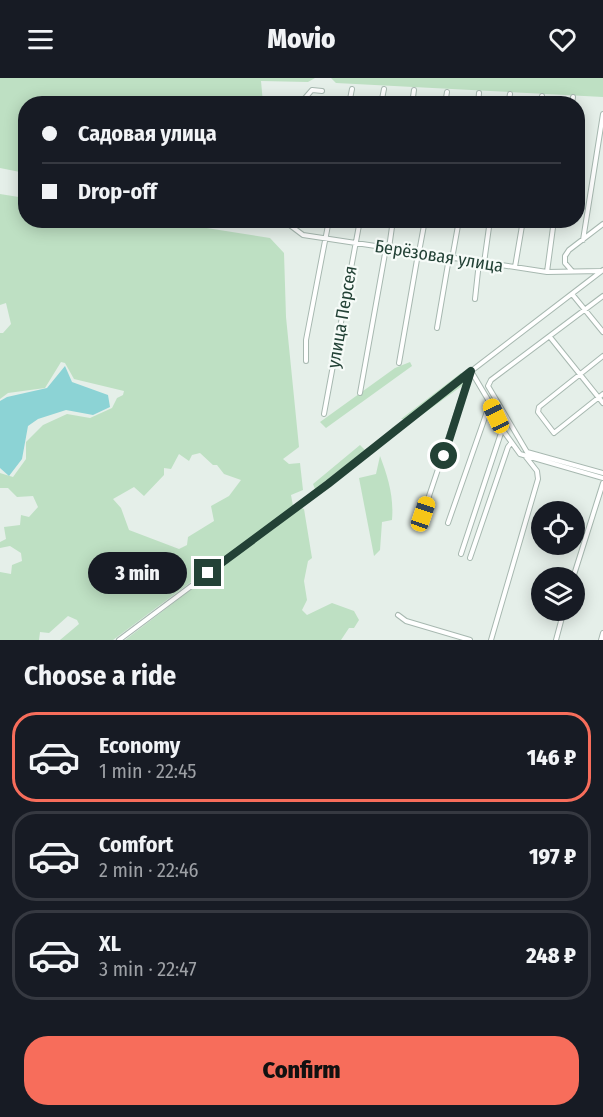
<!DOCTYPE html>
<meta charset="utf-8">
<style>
:root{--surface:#171b24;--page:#20242c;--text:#f1f3f6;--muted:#9ea1a6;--line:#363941;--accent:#f76d5b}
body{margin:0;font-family:"Fira Sans Condensed",sans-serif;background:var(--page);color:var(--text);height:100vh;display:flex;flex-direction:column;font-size:22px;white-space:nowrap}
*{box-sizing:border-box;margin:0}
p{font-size:20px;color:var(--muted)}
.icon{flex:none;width:33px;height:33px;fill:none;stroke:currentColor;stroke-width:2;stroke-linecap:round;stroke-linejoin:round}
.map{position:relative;height:562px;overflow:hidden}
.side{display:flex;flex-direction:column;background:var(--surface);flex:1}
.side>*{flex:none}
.top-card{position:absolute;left:18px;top:18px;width:567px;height:132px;border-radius:24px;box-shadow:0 3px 15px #0003;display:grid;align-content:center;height:132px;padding:0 24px;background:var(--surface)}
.controls{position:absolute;left:531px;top:423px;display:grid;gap:12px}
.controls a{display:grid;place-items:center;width:54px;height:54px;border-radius:50%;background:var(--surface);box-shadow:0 3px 15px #0003;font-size:30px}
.end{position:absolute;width:27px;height:27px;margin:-14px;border:8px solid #234236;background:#fff;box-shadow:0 0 0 3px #fff}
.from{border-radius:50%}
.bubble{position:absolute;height:42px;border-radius:21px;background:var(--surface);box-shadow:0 3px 15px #0003;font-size:20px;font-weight:800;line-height:42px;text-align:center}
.car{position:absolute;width:18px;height:36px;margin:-18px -9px;border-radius:8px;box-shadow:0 0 4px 2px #0007;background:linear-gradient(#f5c518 24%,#345 0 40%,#f5c518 0 76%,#345 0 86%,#f5c518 0)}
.top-card b{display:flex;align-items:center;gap:21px;height:57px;font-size:22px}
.top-card b+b{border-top:2px solid var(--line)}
.top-card i{width:15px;height:15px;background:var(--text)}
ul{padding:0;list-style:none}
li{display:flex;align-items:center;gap:18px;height:90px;margin:0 12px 9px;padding:0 12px;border:3px solid var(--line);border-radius:24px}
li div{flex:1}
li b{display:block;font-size:22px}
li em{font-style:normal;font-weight:800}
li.on{border-color:var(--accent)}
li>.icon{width:54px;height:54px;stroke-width:1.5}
h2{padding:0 24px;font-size:27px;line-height:72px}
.cta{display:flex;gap:12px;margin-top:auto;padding:12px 24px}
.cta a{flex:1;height:69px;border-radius:24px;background:var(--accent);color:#111;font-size:24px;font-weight:800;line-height:69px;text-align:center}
header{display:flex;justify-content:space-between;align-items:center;height:78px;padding:0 24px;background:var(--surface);font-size:27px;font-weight:800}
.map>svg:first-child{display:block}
</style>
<header><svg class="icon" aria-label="menu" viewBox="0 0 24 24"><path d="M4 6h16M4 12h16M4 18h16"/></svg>Movio<svg class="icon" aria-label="heart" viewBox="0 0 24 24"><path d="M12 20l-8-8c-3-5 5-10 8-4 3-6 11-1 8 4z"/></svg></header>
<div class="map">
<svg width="603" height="562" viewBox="0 0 603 562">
<rect width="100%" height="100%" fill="#e5efe9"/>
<path fill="#bee0c3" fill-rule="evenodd" d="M0 0H315L308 4 261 3 263 25 26 26 25 95 0 90Z
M331 0H603V19L336 5Z
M0 116 25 120 26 142 162 143 270 160 284 175 286 239 299 369 283 381 289 386 300 385 303 412 291 417 293 428 113 562H60L79 546 77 542 68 538 49 555 40 554 39 562H0V494L11 496 12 487 22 483 21 475 10 468 0 470V464L6 461 4 449 20 447 21 437 29 439 38 429 33 418 17 419 8 410H0V395L13 399 26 381V364L43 347 67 336 90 340 112 330 117 320 123 317 124 313 74 301 65 285 61 284 45 310 8 315 0 321V255H3L11 246 6 225 0 227ZM200 375 213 387H217L224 396 241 402 229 418 211 428 214 443 188 459 187 467 179 471 129 452 121 430 113 421 134 409 144 418 164 397V390L171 391 179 376 189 383 192 377Z
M410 284 412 288 326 350 320 344 395 290Z
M461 295 466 305 416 341H401Z
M360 367 365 372 315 411 313 406Z
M380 378C388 399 394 419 392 442L382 444 380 472 374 478 359 400 376 396Z
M299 429 304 431 312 480 308 483 304 503 307 522 302 532 307 537 332 525 354 533 359 542 354 550H349L341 562H125Z"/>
<path fill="#8cd3d5" d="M65 288 72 304 108 317 110 329 93 337 66 332 38 341 28 348 22 381 9 398 0 390V323L7 319 47 310Z"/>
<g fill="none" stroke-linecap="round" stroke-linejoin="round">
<defs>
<path id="street" d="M303 26 305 20 312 12 322 13
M349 26 352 11
M381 26 384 11
M412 26 414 12
M445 26 447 14
M478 26 479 15
M508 26 510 16
M541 26 542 18
M572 26 573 19
M283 142 303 157 547 194 601 193
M583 162 603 36
M389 170 393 142
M419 174 425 142
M452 181 459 142
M484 185 490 142
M515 189 523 142
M572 193 565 185V178L569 172 603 146
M547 194 554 142
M572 216 603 254
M603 218 491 302 488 308 527 374 603 395
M475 221 479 184
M437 250 449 180
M550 259 603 325
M603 278 539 329 538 334 554 355 603 316
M306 283V262L329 142
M399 285 418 176
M471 293 490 325 502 351 520 376 603 400
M360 315 386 170
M324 336 360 142
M423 436 471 293
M448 445 490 325
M461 476 502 352
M470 480 508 369 511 365
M573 500 603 405
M398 537 406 543 470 562
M119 562 328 406 393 353 603 192
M491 562 538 401 537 393 526 379
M556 562 564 532
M601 562 603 555"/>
</defs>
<use href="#street" stroke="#a7b8b0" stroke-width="6"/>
<use href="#street" stroke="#fff" stroke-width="4"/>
</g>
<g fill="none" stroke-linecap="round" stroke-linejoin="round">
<path stroke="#234236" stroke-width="8" d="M208 495 328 406 471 293 444 378"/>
</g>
<g text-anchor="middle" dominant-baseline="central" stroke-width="4.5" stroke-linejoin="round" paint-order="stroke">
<g font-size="18" fill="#234236" stroke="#f6fbf8">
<text transform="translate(439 178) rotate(9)">Берёзовая улица</text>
<text transform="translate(342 239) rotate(-80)">улица Персея</text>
</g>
</g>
</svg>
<div class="controls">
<a><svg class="icon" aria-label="locate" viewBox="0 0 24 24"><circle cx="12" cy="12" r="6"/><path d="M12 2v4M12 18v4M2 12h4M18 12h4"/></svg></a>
<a><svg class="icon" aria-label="layers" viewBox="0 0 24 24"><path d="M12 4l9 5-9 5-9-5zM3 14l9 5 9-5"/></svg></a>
</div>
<i class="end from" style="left:444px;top:378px"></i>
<i class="end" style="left:208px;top:495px"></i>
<div class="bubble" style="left:88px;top:474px;width:99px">3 min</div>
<i class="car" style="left:496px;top:338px;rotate:335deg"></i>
<i class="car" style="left:423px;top:436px;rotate:19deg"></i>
<div class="top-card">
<b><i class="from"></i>Садовая улица</b>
<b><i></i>Drop-off</b>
</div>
</div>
<section class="side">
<h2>Choose a ride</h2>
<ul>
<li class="on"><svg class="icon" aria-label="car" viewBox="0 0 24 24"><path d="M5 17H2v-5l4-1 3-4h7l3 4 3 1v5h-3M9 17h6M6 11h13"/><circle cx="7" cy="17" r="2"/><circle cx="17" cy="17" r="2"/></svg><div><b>Economy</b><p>1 min · 22:45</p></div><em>146 ₽</em></li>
<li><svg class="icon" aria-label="car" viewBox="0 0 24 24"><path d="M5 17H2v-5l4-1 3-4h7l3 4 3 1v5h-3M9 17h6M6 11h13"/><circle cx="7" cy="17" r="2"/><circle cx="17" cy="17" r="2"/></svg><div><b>Comfort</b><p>2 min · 22:46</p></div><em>197 ₽</em></li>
<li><svg class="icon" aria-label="car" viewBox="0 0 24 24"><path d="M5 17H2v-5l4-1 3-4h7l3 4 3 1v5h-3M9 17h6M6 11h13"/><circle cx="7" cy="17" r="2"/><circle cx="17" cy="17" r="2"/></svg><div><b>XL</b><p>3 min · 22:47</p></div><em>248 ₽</em></li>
</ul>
<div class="cta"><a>Confirm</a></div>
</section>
